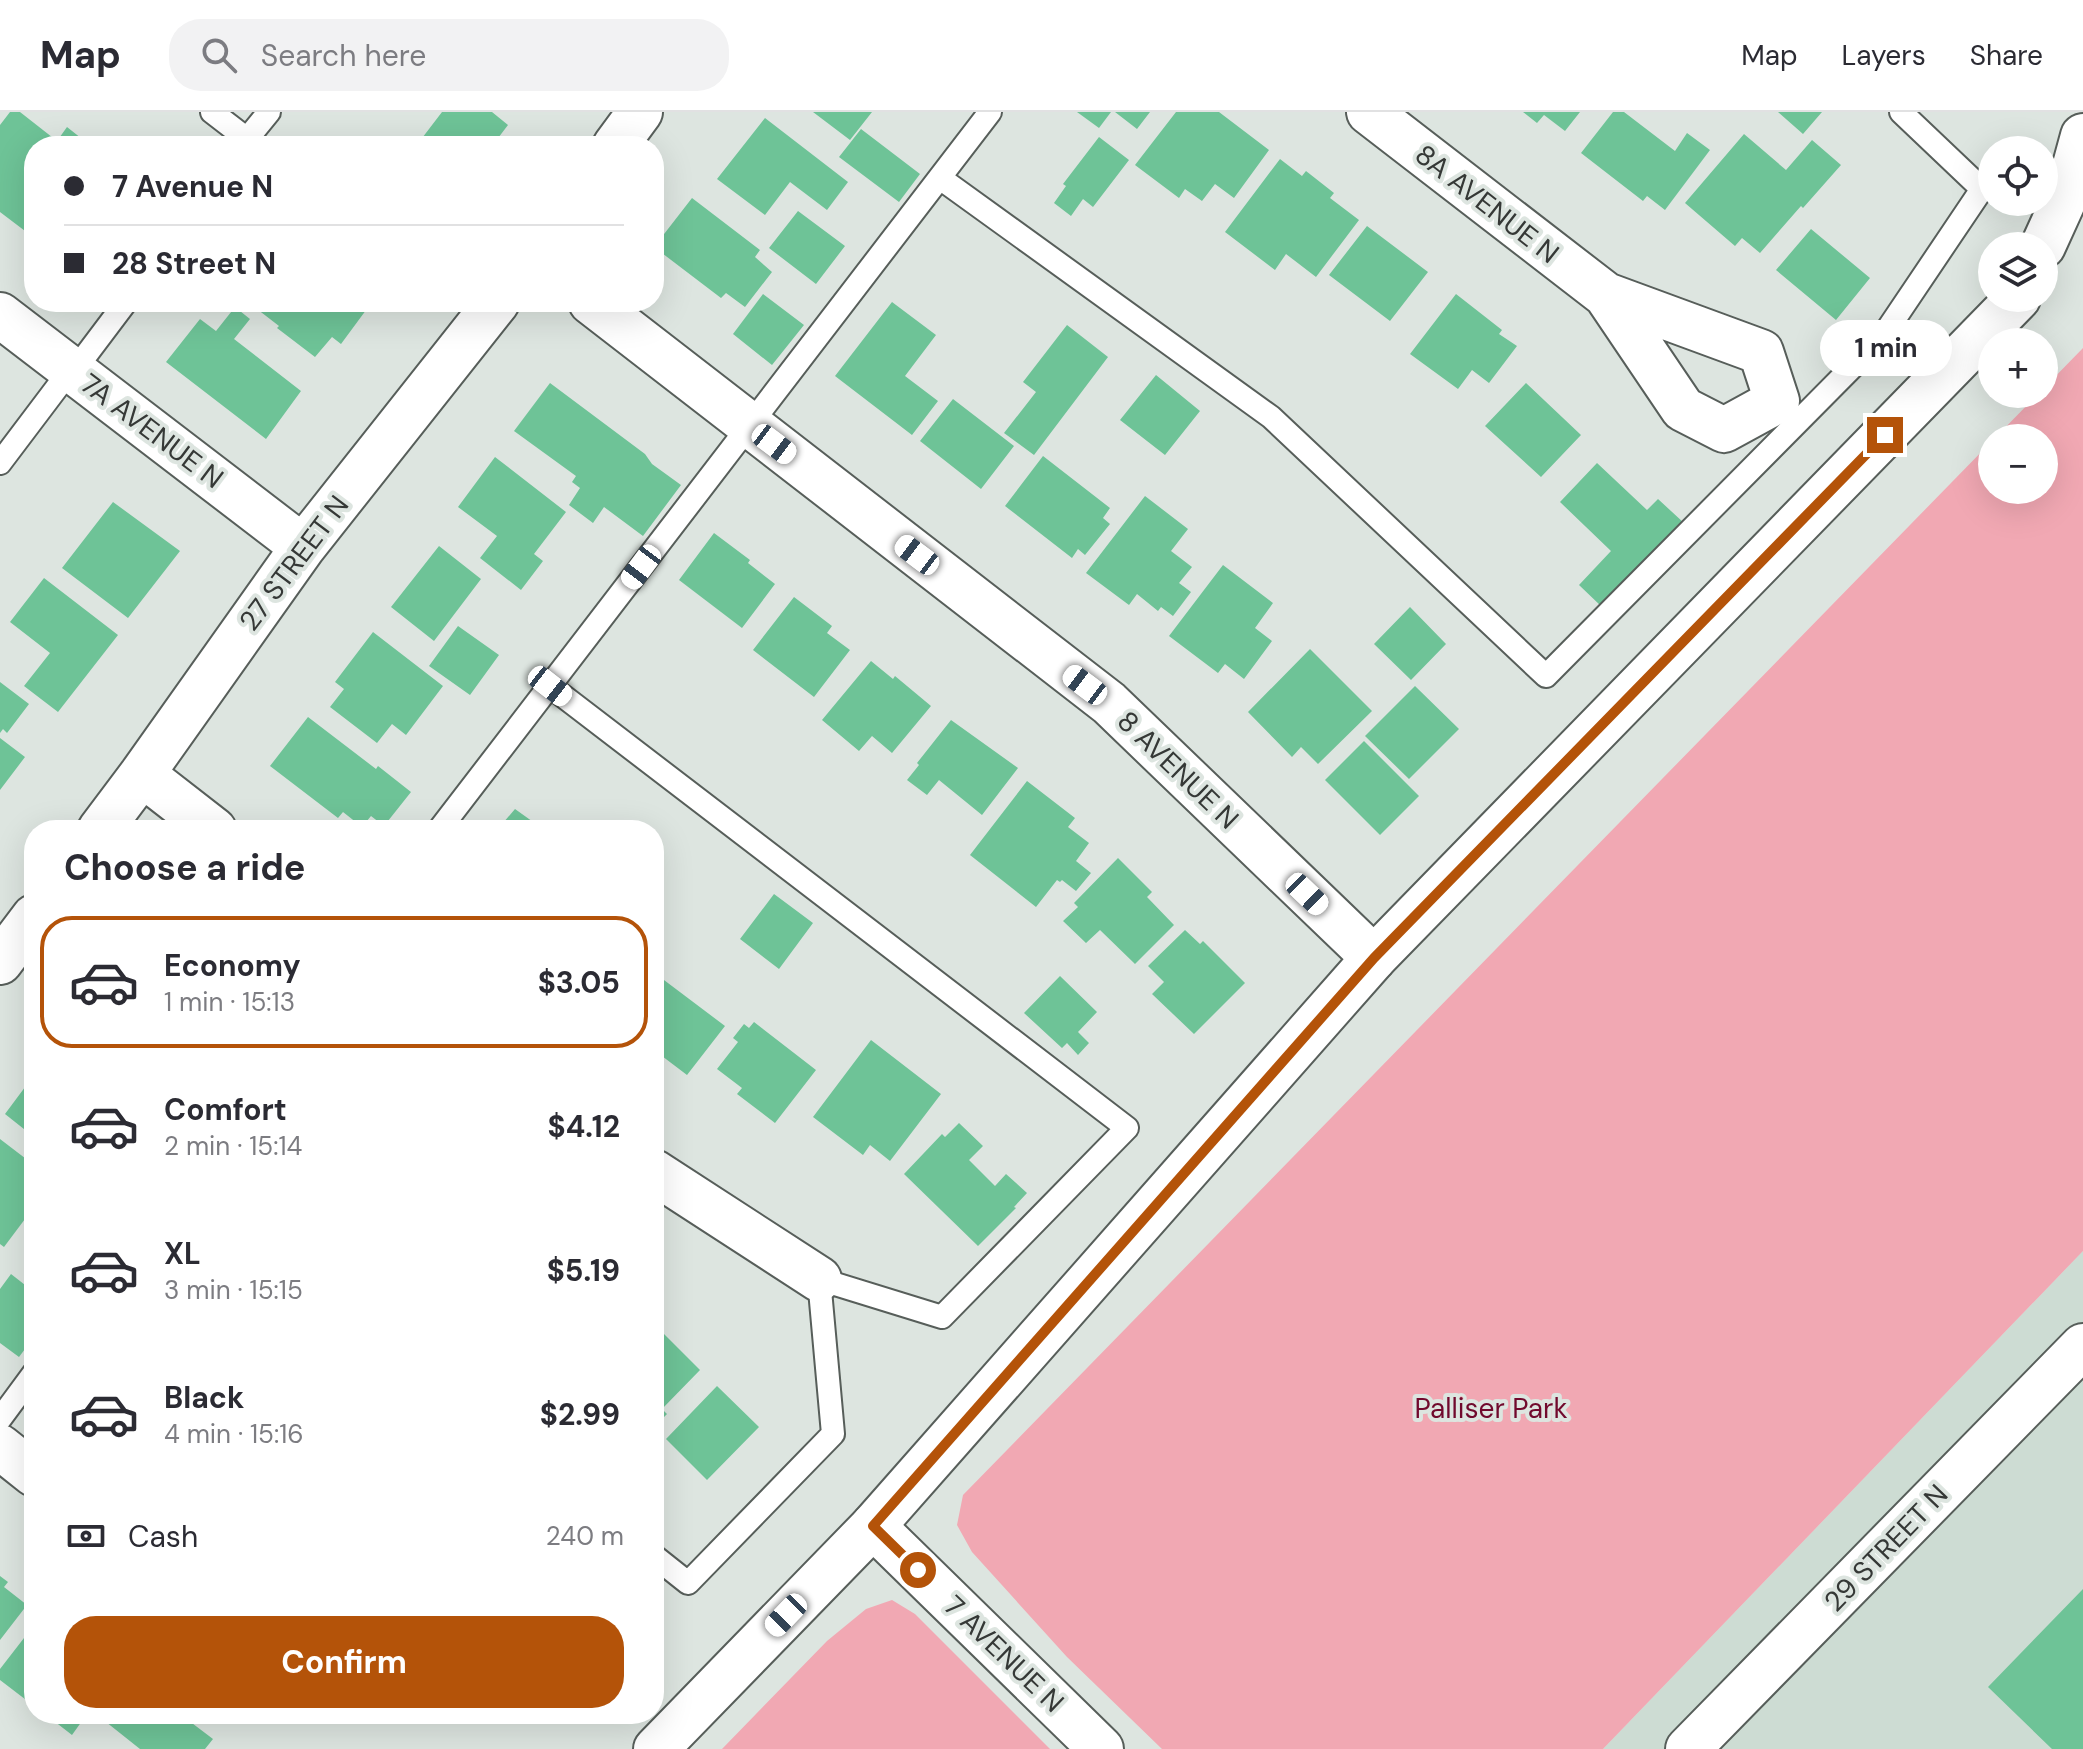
<!DOCTYPE html>
<meta charset="utf-8">
<style>
:root{--surface:#fff;--page:#f2f2f3;--text:#2b2b33;--muted:#7c7c81;--line:#e1e1e2;--accent:#b45309}
body{margin:0;font-family:"DM Sans",sans-serif;background:var(--page);color:var(--text);height:100vh;display:flex;flex-direction:column;font-size:30px;white-space:nowrap}
*{box-sizing:border-box;margin:0}
p{font-size:26px;color:var(--muted)}
.icon{flex:none;width:44px;height:44px;fill:none;stroke:currentColor;stroke-width:2;stroke-linecap:round;stroke-linejoin:round}
.map{position:relative;flex:1;overflow:hidden}
.side{position:absolute;left:24px;top:708px;width:640px;height:904px;display:flex;flex-direction:column;background:var(--surface);border-radius:32px;box-shadow:0 8px 32px #0002}
.side>*{flex:none}
.banner{position:absolute;left:24px;top:24px;width:640px;height:176px;border-radius:32px;box-shadow:0 8px 32px #0002;display:grid;align-content:center;height:176px;padding:0 40px;background:var(--surface)}
.fabs{position:absolute;left:1978px;top:24px;display:grid;gap:16px}
.fabs a{display:grid;place-items:center;width:80px;height:80px;border-radius:50%;background:var(--surface);box-shadow:0 8px 32px #0002;font-size:40px}
.end{position:absolute;width:36px;height:36px;margin:-18px;border:10px solid #b45309;background:#fff;box-shadow:0 0 0 4px #fff}
.from{border-radius:50%}
.bubble{position:absolute;height:56px;border-radius:28px;background:var(--surface);box-shadow:0 8px 32px #0002;font-size:26px;font-weight:700;line-height:56px;text-align:center}
.car{position:absolute;width:24px;height:48px;margin:-24px -12px;border-radius:10px;box-shadow:0 0 6px 2px #0007;background:linear-gradient(#fff 24%,#345 0 40%,#fff 0 76%,#345 0 86%,#fff 0)}
.banner b{display:flex;align-items:center;gap:28px;height:76px;font-size:30px}
.banner b+b{border-top:2px solid var(--line)}
.banner i{width:20px;height:20px;background:var(--text)}
ul{padding:0;list-style:none}
li{display:flex;align-items:center;gap:24px;height:132px;margin:0 16px 12px;padding:0 24px;border:4px solid transparent;border-radius:32px}
li div{flex:1}
li b{display:block;font-size:30px}
li em{font-style:normal;font-weight:700}
li.current{border-color:var(--accent)}
li>.icon{width:72px;height:72px;stroke-width:1.5}
h2{padding:0 40px;font-size:36px;line-height:96px}
.pay{display:flex;align-items:center;gap:20px;height:88px;padding:0 40px;font-size:30px}
.pay p{margin-inline-start:auto}
.primary-button{display:flex;gap:16px;margin-top:auto;padding:16px 40px}
.primary-button a{flex:1;height:92px;border-radius:32px;background:var(--accent);color:#fff;font-size:32px;font-weight:700;line-height:92px;text-align:center}
header{display:flex;align-items:center;gap:48px;box-sizing:border-box;height:112px;padding:0 40px;background:var(--surface);border-bottom:2px solid var(--line)}
header strong{font-size:38px}
nav{display:flex;gap:44px;margin-inline-start:auto;font-size:28px}
.search{width:560px;height:72px;background:var(--page);display:flex;align-items:center;gap:20px;box-sizing:border-box;padding:0 28px;border-radius:32px;color:var(--muted);font-size:30px}
.map>svg:first-child{display:block}
</style>
<header>
<strong>Map</strong>
<div class="search"><svg class="icon" aria-label="search" viewBox="0 0 24 24"><circle cx="10" cy="10" r="6"/><path d="M15 15l6 6"/></svg>Search here</div>
<nav><a>Map</a><a>Layers</a><a>Share</a></nav>
</header>
<div class="map">
<svg width="2083" height="1637" viewBox="0 0 2083 1637">
<rect width="100%" height="100%" fill="#dde5e0"/>
<path fill="#cddcd3" d="M2083 1139V1637H1603Z"/>
<path fill="#f1a8b3" d="M2083 236V1139L1603 1637H1162L1067 1545 972 1440 957 1413 963 1383 1992 329V378H2044V326H1995L2038 282H2044V276Z
M892 1488 915 1502 1050 1637H722L827 1529 866 1497Z"/>
<path fill="#6ec397" d="M10 0H20L57 29 67 15 91 34H34V116L29 122 0 100V13Z
M442 0H492L508 13 492 34H416Z
M813 0H872L850 28Z
M1077 0H1111L1099 16Z
M1115 0H1150L1137 17Z
M1176 0H1219L1269 38 1234 86 1215 72 1202 89 1185 77 1179 86 1135 53Z
M1523 0H1580L1565 19 1544 3 1537 11Z
M1613 0H1624L1675 39 1687 21 1710 38 1665 98 1647 84 1643 89 1581 41Z
M1778 0H1822L1803 22Z
M765 6 848 70 827 98 790 70 765 103 717 67Z
M861 17 920 62 899 90 839 45Z
M1744 22 1786 58 1812 28 1841 53 1803 96 1801 94 1760 141 1742 126 1735 134 1685 91Z
M1099 25 1129 48 1093 95 1083 87 1071 104 1054 91 1066 74 1063 72Z
M1280 47 1302 64 1306 59 1334 81 1330 86 1359 108 1316 165 1286 142 1275 158 1225 120Z
M692 86 760 138 755 145 772 160 745 195 726 181 721 186 654 135Z
M798 99 845 134 816 172 769 136Z
M1367 114 1428 160 1390 209 1329 163Z
M1811 117 1870 166 1836 208 1776 158Z
M763 182 804 213 772 253 733 222Z
M1456 182 1502 218 1499 222 1517 234 1489 271 1472 258 1458 277 1410 242Z
M262 190H372L341 232 332 225 315 245 277 216 279 214 257 197Z
M892 190 936 223 905 264 938 289 912 323 835 264Z
M235 195 250 207 234 227 301 279 266 327 166 250 200 207 216 219Z
M1067 213 1108 245 1034 343 1004 321 1036 280 1023 270Z
M1156 263 1200 299 1165 343 1120 308Z
M550 271 645 342 652 352 681 373 643 424 604 395 593 411 569 393 580 376 572 370 576 364 514 319Z
M1526 271 1581 323 1541 365 1485 314Z
M953 287 1014 334 981 377 920 329Z
M1043 344 1110 396 1103 406 1110 412 1085 443 1078 437 1072 446 1005 394Z
M495 345 566 400 534 442 543 449 521 478 480 446 497 424 458 395Z
M1597 351 1647 398 1658 387 1684 411 1602 495 1579 473 1611 439 1560 390Z
M1145 384 1188 417 1171 439 1192 455 1179 471 1191 480 1173 504 1161 495 1158 499 1137 482 1129 493 1086 461Z
M113 390 180 439 128 506 62 456Z
M714 421 750 448 748 451 775 472 742 516 679 468Z
M439 434 481 467 434 529 391 495Z
M1223 453 1273 491 1255 516 1272 529 1244 567 1225 552 1218 561 1169 524Z
M44 466 118 523 58 600 24 574 50 541 10 510Z
M794 485 832 514 827 521 850 538 814 585 753 538Z
M1410 495 1446 532 1411 568 1374 532Z
M458 514 499 543 470 583 429 554Z
M373 520 443 574 406 623 392 612 377 631 330 595 344 577 335 570Z
M1310 537 1372 599 1318 652 1301 635 1292 645 1248 600Z
M871 549 893 567 895 564 931 594 892 641 872 624 859 639 822 608Z
M0 570 29 592 7 621 3 617 0 621Z
M1415 574 1459 617 1409 667 1365 624Z
M308 605 376 657 378 654 411 680 384 714 371 704 362 715 343 700 338 706 270 654Z
M951 608 1018 656 982 703 939 668 927 683 907 668 919 653 917 651Z
M0 626 25 645 0 678Z
M1364 629 1419 684 1380 723 1325 668Z
M1027 669 1075 706 1068 715 1089 731 1076 749 1091 761 1076 779 1062 768 1060 770 1057 768 1036 795 970 743Z
M515 697 536 712 532 718H497Z
M1118 746 1152 780 1147 785 1174 813 1135 852 1100 818 1086 831 1063 809 1078 795 1074 791Z
M774 782 813 811 779 857 740 827Z
M1185 818 1200 832 1203 829 1245 871 1194 922 1152 882 1164 870 1148 854Z
M656 862 725 914 687 963 658 941 654 946V865Z
M1060 864 1097 900 1078 920 1089 931 1078 943 1067 931 1062 936 1024 901Z
M754 910 816 958 775 1011 737 982 742 976 717 957 738 930 733 926 744 912 749 916Z
M871 928 941 982 890 1049 870 1033 863 1043 813 1005Z
M34 963V1025L5 1002Z
M959 1011 983 1034 969 1048 995 1074 1006 1062 1027 1081 1014 1095 1016 1096 978 1134 904 1062 942 1022 945 1025Z
M0 1027 34 1053V1095L4 1135 0 1132Z
M11 1162 34 1180V1225L19 1245 0 1231V1177Z
M654 1212 700 1258 662 1297 667 1302 654 1315Z
M717 1274 759 1315 707 1368 666 1327Z
M0 1464 8 1470 4 1475 27 1493 0 1528Z
M2083 1477V1637H2052L1988 1575Z
M24 1526 34 1533V1594L0 1568V1557Z
M45 1602H87L72 1623Z
M104 1602H180L213 1627 205 1637H140L101 1606Z"/>
<g fill="none" stroke-linecap="round" stroke-linejoin="round">
<defs>
<path id="service" d="M212 0 247 27 242 34
M247 27 269 0
M940 66 1271 305 1546 564 1883 224 1982 77 1901 0
M74 259 126 190
M0 351 71 257
M550 574 1127 1016 942 1205 819 1167 833 1322 688 1471 654 1444
M439 718 990 0
M0 1307 34 1261"/>
<path id="minor" d="M1369 0 1606 183 1761 240 1777 289 1724 318 1683 297 1606 183
M615 34 640 0
M591 190 1109 591 1374 846
M0 203 303 435
M142 662 214 718
M100 718 142 662 303 435 497 190
M0 850 34 805
M654 1060 819 1167
M0 1335 34 1362
M873 1414 1101 1637
M1688 1637 2083 1234"/>
<path id="secondary" d="M2043 134 2068 79 2083 24
M656 1637 873 1414 1374 846 2018 186"/>
</defs>
<use href="#service" stroke="#575e5a" stroke-width="26"/>
<use href="#minor" stroke="#575e5a" stroke-width="48"/>
<use href="#secondary" stroke="#575e5a" stroke-width="48"/>
<use href="#service" stroke="#fff" stroke-width="22"/>
<use href="#minor" stroke="#fff" stroke-width="44"/>
<use href="#secondary" stroke="#fff" stroke-width="44"/>
</g>
<g fill="none" stroke-linecap="round" stroke-linejoin="round">
<path stroke="#b45309" stroke-width="10" d="M918 1458 873 1414 1374 846 1885 323"/>
</g>
<g text-anchor="middle" dominant-baseline="central" stroke-width="8" stroke-linejoin="round" paint-order="stroke">
<g font-size="28" fill="#353836" stroke="#dde5e0">
<text transform="translate(1487 92) rotate(38)">8A AVENUE N</text>
<text transform="translate(152 319) rotate(37)">7A AVENUE N</text>
<text transform="translate(294 451) rotate(-53)">27 STREET N</text>
<text transform="translate(1178 658) rotate(44)">8 AVENUE N</text>
<text transform="translate(1886 1436) rotate(-46)">29 STREET N</text>
<text transform="translate(1004 1542) rotate(44)">7 AVENUE N</text>
</g>
<g font-size="28" fill="#71092d" stroke="#dde5e0">
<text x="1491" y="1296">Palliser Park</text>
</g>
</g>
</svg>
<div class="fabs">
<a><svg class="icon" aria-label="locate" viewBox="0 0 24 24"><circle cx="12" cy="12" r="6"/><path d="M12 2v4M12 18v4M2 12h4M18 12h4"/></svg></a>
<a><svg class="icon" aria-label="layers" viewBox="0 0 24 24"><path d="M12 4l9 5-9 5-9-5zM3 14l9 5 9-5"/></svg></a>
<a>+</a>
<a>−</a>
</div>
<i class="end from" style="left:918px;top:1458px"></i>
<i class="end" style="left:1885px;top:323px"></i>
<div class="bubble" style="left:1820px;top:208px;width:132px">1 min</div>
<i class="car" style="left:774px;top:332px;rotate:127deg"></i>
<i class="car" style="left:917px;top:443px;rotate:307deg"></i>
<i class="car" style="left:641px;top:455px;rotate:217deg"></i>
<i class="car" style="left:1085px;top:573px;rotate:307deg"></i>
<i class="car" style="left:550px;top:574px;rotate:128deg"></i>
<i class="car" style="left:1307px;top:782px;rotate:134deg"></i>
<i class="car" style="left:786px;top:1503px;rotate:224deg"></i>
<div class="banner">
<b><i class="from"></i>7 Avenue N</b>
<b><i></i>28 Street N</b>
</div>
<section class="side">
<h2>Choose a ride</h2>
<ul>
<li class="current"><svg class="icon" aria-label="car" viewBox="0 0 24 24"><path d="M5 17H2v-5l4-1 3-4h7l3 4 3 1v5h-3M9 17h6M6 11h13"/><circle cx="7" cy="17" r="2"/><circle cx="17" cy="17" r="2"/></svg><div><b>Economy</b><p>1 min · 15:13</p></div><em>$3.05</em></li>
<li><svg class="icon" aria-label="car" viewBox="0 0 24 24"><path d="M5 17H2v-5l4-1 3-4h7l3 4 3 1v5h-3M9 17h6M6 11h13"/><circle cx="7" cy="17" r="2"/><circle cx="17" cy="17" r="2"/></svg><div><b>Comfort</b><p>2 min · 15:14</p></div><em>$4.12</em></li>
<li><svg class="icon" aria-label="car" viewBox="0 0 24 24"><path d="M5 17H2v-5l4-1 3-4h7l3 4 3 1v5h-3M9 17h6M6 11h13"/><circle cx="7" cy="17" r="2"/><circle cx="17" cy="17" r="2"/></svg><div><b>XL</b><p>3 min · 15:15</p></div><em>$5.19</em></li>
<li><svg class="icon" aria-label="car" viewBox="0 0 24 24"><path d="M5 17H2v-5l4-1 3-4h7l3 4 3 1v5h-3M9 17h6M6 11h13"/><circle cx="7" cy="17" r="2"/><circle cx="17" cy="17" r="2"/></svg><div><b>Black</b><p>4 min · 15:16</p></div><em>$2.99</em></li>
</ul>
<div class="pay"><svg class="icon" aria-label="cash" viewBox="0 0 24 24"><path d="M3 7h18v10H3z"/><circle cx="12" cy="12" r="2"/></svg>Cash<p>240 m</p></div>
<div class="primary-button"><a>Confirm</a></div>
</section>
</div>
